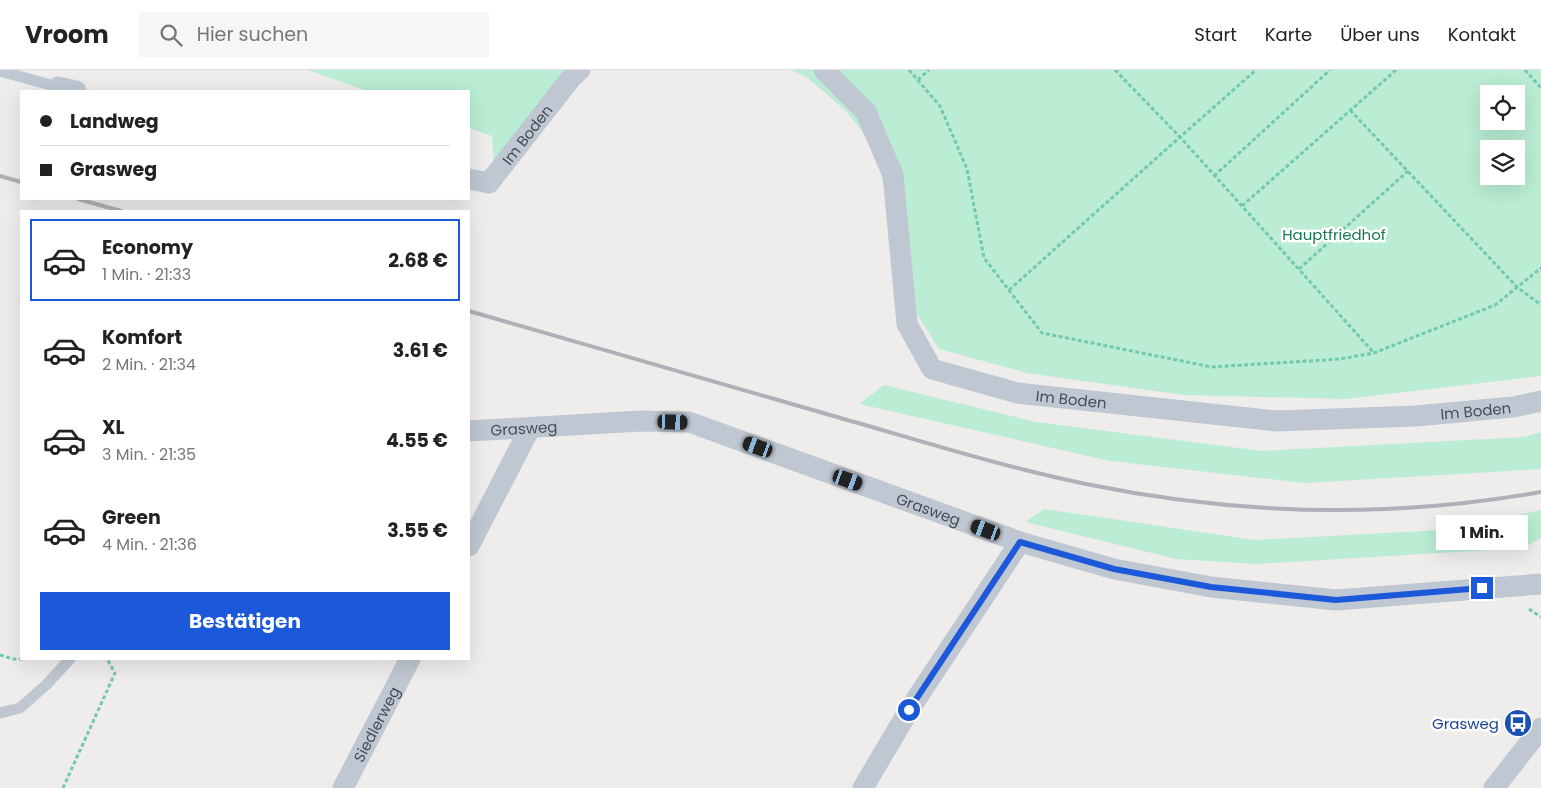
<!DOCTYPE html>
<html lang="de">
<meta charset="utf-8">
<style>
:root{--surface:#fff;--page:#f6f6f6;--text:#222;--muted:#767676;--line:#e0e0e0;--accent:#1b59da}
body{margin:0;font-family:Poppins,sans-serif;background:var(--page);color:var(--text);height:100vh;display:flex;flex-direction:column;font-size:19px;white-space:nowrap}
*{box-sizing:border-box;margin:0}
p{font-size:16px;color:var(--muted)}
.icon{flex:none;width:28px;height:28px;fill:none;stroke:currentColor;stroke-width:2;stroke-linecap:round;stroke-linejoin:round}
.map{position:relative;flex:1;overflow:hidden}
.sheet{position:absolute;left:20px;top:140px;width:450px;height:450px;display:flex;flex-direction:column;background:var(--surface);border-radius:0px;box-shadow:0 5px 20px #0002}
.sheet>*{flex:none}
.hud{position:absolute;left:20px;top:20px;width:450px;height:110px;border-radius:0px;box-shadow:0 5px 20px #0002;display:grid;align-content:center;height:110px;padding:0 20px;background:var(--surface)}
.tools{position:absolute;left:1480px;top:15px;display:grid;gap:10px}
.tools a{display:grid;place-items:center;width:45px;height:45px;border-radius:0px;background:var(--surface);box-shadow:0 5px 20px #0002;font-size:25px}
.end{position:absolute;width:22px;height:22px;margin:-11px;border:6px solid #1b59da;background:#fff;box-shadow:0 0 0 2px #fff}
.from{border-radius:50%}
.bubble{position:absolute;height:35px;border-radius:0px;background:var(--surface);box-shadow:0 5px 20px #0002;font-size:16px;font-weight:700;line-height:35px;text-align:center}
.car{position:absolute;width:15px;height:30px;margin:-15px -8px;border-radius:6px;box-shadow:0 0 4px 1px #0007;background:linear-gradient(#222 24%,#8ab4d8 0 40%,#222 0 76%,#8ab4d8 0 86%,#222 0)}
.hud b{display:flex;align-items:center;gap:18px;height:48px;font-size:19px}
.hud b+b{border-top:1px solid var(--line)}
.hud i{width:12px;height:12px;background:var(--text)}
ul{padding:9px 0 0;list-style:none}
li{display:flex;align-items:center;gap:15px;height:82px;margin:0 10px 8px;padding:0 10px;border:2px solid transparent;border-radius:0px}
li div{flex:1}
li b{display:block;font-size:19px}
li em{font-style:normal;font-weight:700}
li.selected{border-color:var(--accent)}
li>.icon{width:45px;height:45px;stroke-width:1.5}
.cta{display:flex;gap:10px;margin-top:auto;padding:10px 20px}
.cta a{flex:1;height:58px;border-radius:0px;background:var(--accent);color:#fff;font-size:20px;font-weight:700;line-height:58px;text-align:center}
header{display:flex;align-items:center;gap:30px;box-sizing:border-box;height:70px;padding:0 25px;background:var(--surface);border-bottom:1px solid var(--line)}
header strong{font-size:24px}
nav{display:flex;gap:28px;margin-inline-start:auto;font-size:18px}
.search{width:350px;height:45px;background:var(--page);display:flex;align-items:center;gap:12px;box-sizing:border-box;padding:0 18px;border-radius:0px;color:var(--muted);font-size:19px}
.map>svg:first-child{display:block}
</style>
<header>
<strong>Vroom</strong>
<div class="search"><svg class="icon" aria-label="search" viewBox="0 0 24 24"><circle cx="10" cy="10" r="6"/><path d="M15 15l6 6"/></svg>Hier suchen</div>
<nav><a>Start</a><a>Karte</a><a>Über uns</a><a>Kontakt</a></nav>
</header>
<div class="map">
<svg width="1541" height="718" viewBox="0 0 1541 718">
<rect width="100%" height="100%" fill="#efecec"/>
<path fill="#baedd3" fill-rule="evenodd" d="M308 0H590L546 53 496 121 492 66 469 58V21H367Z
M791 0H1541V306L1346 329 1184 325 1027 303 939 279 900 217 892 145 874 77 847 42 809 9ZM1489 24H1516V51H1489ZM1489 79H1516V106H1489Z
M884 315 1036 352 1262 381 1524 367 1541 362V399L1305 413 1110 391 859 334Z
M1044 439 1255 470 1442 460 1541 440V468L1522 478 1256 494 1176 489 1025 452Z"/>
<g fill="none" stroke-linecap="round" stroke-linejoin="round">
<path stroke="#73caa9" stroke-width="3" stroke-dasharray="4 2.5" stroke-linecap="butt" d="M909 0 940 36 967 99 984 188 1042 263 1212 297 1340 289 1374 283 1495 235 1541 198
M1115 0 1180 67 1256 0
M1525 0 1541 18
M918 10 929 0
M1350 40 1517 217 1541 235
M1214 106 1330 0
M1242 136 1396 0
M1299 199 1408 101
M1009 220 1180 67 1374 283
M1529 539 1541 547
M0 585 13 589H25
M63 718 115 603 107 589"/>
<path stroke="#bfc7d2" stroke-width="11" d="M0 1 58 17
M0 643 20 638 46 615 70 589"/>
<g stroke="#bfc7d2" stroke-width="21">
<path id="s1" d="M824 0 866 42 893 105 907 254 932 299 1017 323 1277 351 1416 346 1513 337 1541 331"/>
<path d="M58 17 76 21"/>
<path id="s2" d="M469 109 489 113 571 8 580 0"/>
<path id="s3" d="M469 361 641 351 689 352 1020 472 1114 499 1211 517 1336 530 1541 514"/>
<path d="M469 476 530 358"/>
<path id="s4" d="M343 718 410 589"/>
<path d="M863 718 909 640 1020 472"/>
<path d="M1494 718 1541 658"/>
</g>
<path stroke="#aeb1b7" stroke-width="4" d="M0 106 21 112
M78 129 121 141
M469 241C589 276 709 311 830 345 915 369 999 396 1086 414 1237 445 1389 449 1541 422"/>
</g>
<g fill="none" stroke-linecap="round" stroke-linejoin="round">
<path stroke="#1b59da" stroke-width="6" d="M909 640 1020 472 1114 499 1211 517 1336 530 1482 518"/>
</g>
<defs>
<symbol id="bus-disc" viewBox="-11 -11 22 22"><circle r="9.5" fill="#1a4fb4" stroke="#fff"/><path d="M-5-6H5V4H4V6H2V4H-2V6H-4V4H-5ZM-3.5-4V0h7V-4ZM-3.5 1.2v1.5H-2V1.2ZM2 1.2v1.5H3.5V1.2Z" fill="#fff"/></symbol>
</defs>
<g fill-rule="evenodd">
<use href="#bus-disc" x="1502" y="637" width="32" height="32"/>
</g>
<g text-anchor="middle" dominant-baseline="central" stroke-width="5" stroke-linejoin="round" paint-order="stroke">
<g font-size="15" fill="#454d59" stroke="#fff">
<text stroke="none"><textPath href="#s2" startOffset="82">Im Boden</textPath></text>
<text stroke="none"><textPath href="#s1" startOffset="472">Im Boden</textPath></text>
<text stroke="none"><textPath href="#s1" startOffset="878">Im Boden</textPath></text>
<text stroke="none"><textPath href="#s3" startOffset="55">Grasweg</textPath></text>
<text stroke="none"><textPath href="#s3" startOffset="475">Grasweg</textPath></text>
<text stroke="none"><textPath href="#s4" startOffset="72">Siedlerweg</textPath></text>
</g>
<g font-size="15" fill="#187853" stroke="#fff">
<text x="1334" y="164">Hauptfriedhof</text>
</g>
<g font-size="15" fill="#164399" stroke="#fff" text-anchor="end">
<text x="1499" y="653">Grasweg</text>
</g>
</g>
</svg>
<div class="tools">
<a><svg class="icon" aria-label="locate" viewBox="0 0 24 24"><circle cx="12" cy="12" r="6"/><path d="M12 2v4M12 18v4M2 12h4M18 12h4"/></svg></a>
<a><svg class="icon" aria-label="layers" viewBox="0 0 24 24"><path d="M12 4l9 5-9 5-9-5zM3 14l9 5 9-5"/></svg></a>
</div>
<i class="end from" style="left:909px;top:640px"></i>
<i class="end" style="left:1482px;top:518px"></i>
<div class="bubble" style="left:1436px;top:445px;width:92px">1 Min.</div>
<i class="car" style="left:673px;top:352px;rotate:92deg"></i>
<i class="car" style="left:758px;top:377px;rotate:290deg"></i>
<i class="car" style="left:848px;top:410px;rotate:110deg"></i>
<i class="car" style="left:986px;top:460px;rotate:290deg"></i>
<div class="hud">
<b><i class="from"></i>Landweg</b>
<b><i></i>Grasweg</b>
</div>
<section class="sheet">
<ul>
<li class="selected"><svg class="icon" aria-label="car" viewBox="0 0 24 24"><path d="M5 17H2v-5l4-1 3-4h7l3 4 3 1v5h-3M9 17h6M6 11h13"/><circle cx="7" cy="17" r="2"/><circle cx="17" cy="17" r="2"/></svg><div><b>Economy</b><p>1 Min. · 21:33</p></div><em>2.68 €</em></li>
<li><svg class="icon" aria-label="car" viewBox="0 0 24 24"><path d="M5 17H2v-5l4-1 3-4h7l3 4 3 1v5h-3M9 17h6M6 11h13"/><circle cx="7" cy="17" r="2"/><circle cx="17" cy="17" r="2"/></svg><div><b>Komfort</b><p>2 Min. · 21:34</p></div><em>3.61 €</em></li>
<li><svg class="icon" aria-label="car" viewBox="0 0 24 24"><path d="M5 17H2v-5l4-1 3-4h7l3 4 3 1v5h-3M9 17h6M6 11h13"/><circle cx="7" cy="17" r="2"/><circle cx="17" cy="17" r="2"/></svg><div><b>XL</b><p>3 Min. · 21:35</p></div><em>4.55 €</em></li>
<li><svg class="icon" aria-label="car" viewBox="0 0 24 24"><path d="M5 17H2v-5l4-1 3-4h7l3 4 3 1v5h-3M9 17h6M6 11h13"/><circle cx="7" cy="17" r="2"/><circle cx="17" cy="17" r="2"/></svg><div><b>Green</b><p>4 Min. · 21:36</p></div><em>3.55 €</em></li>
</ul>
<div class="cta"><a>Bestätigen</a></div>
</section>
</div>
